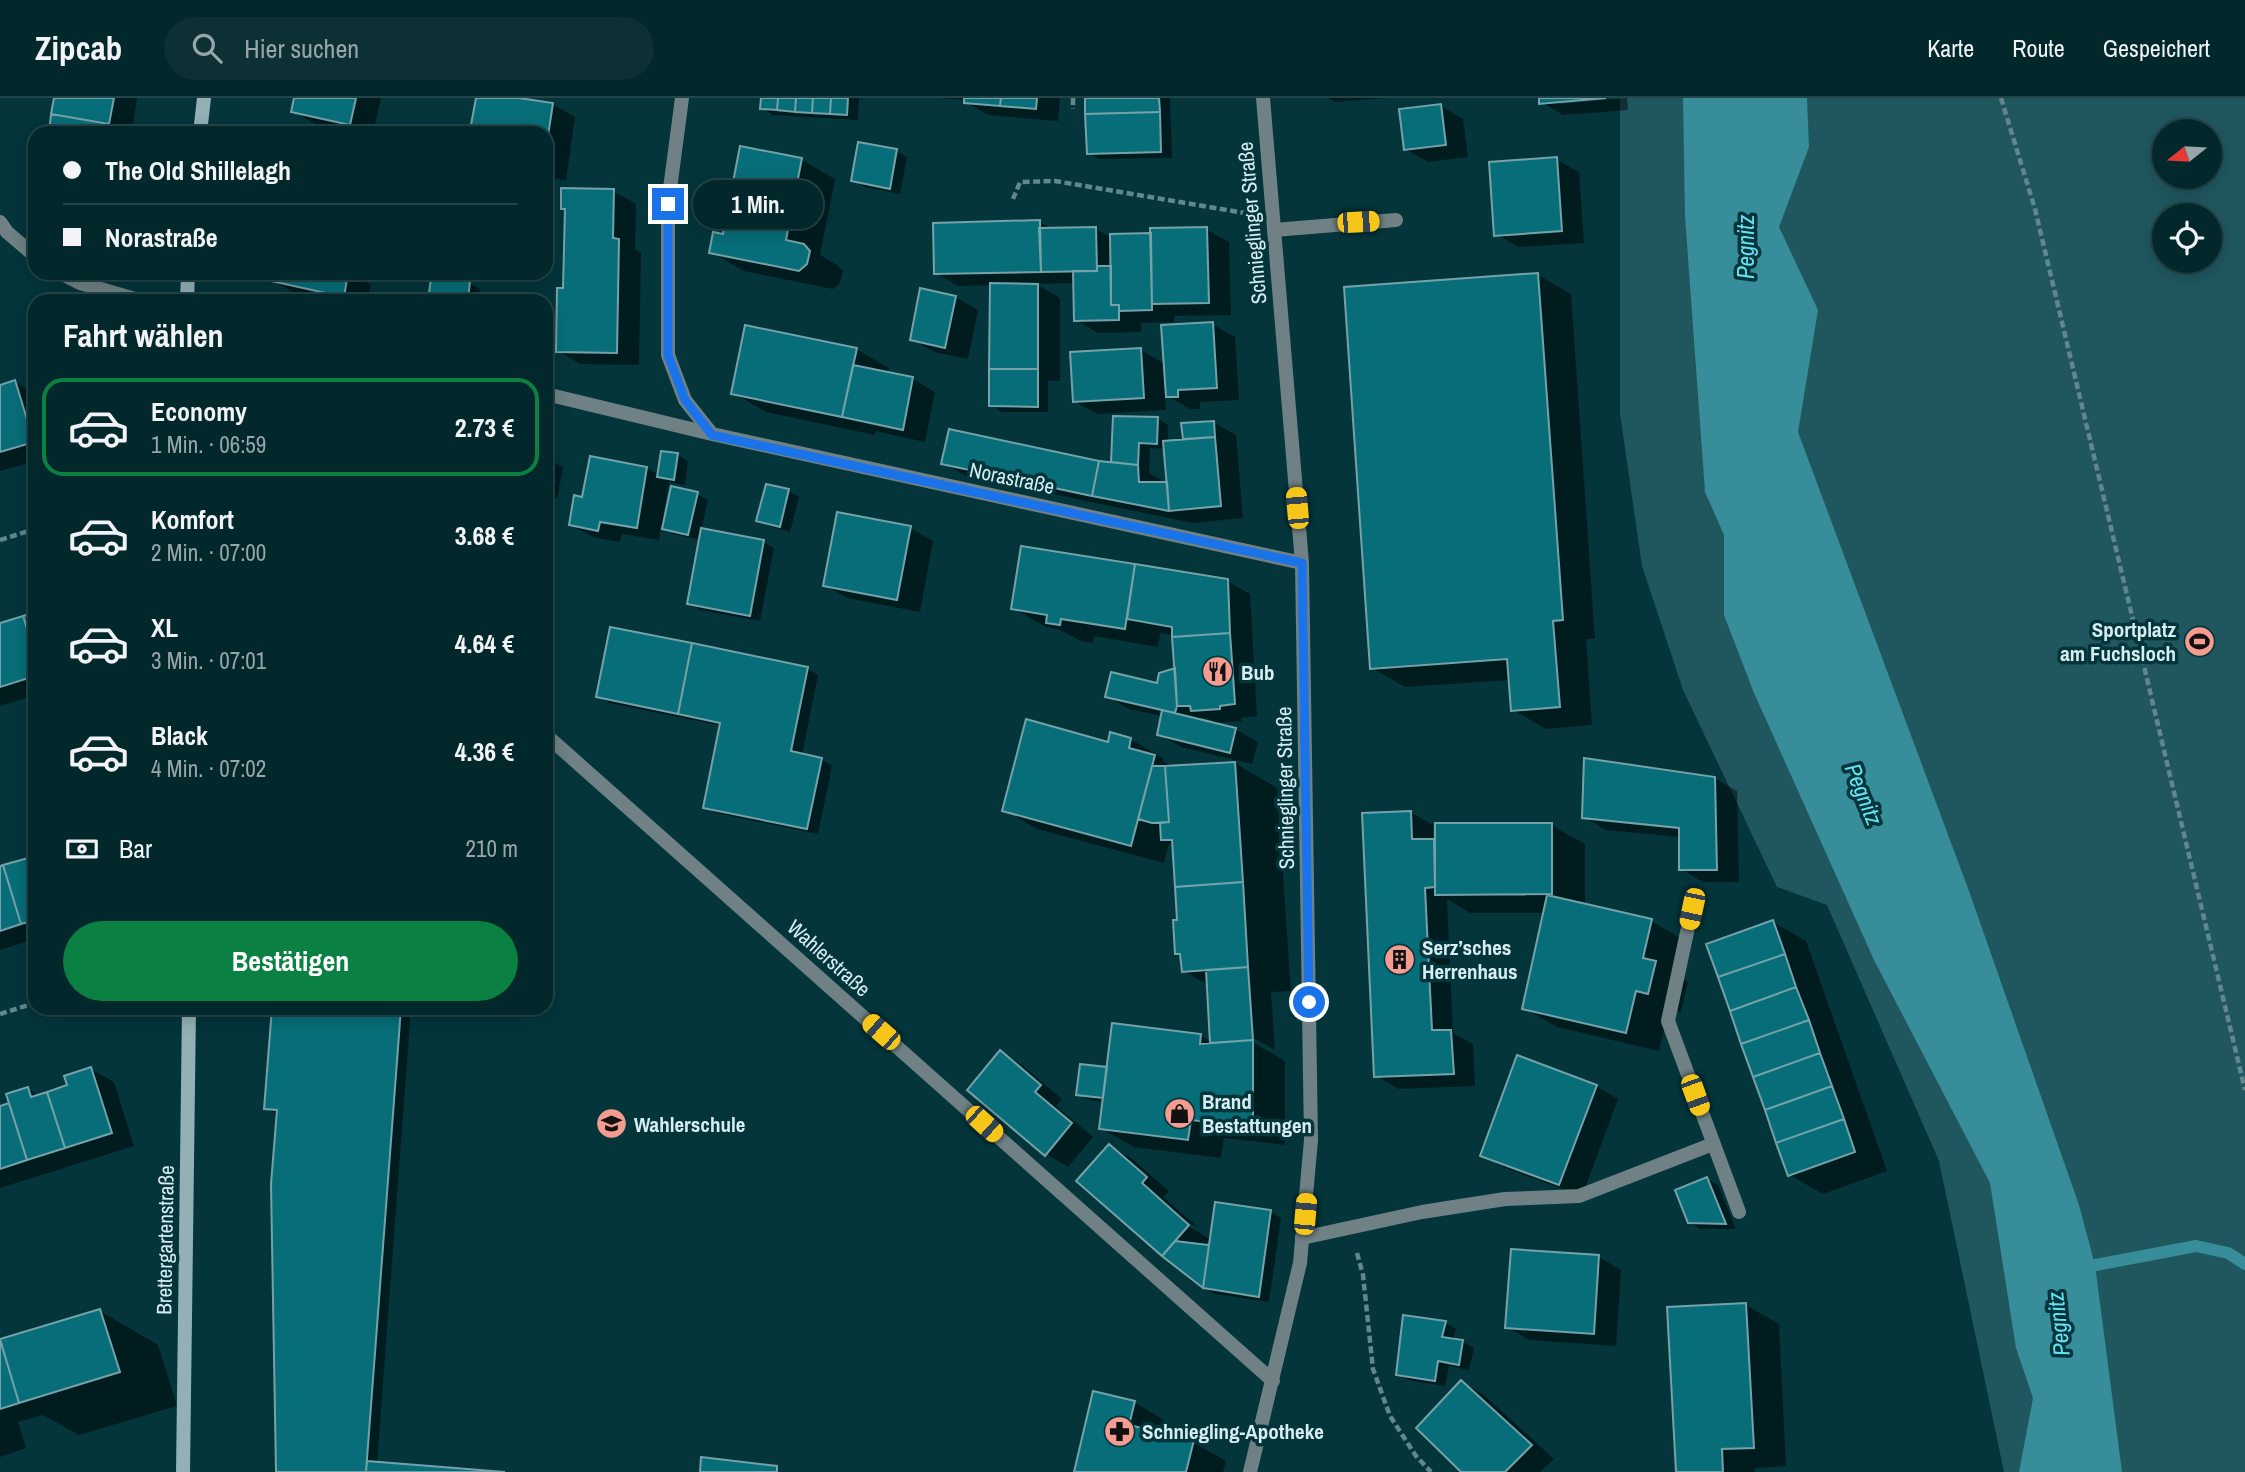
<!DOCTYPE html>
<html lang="de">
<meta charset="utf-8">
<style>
:root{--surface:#02282c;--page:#0c3034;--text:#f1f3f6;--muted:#96a6a9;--line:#234448;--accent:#0b8043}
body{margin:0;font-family:"Archivo Narrow",sans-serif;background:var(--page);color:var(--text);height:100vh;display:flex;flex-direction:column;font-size:26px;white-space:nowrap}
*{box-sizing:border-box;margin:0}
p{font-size:23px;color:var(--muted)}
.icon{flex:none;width:38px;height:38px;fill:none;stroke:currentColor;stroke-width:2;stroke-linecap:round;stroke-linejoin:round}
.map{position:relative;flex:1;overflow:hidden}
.sheet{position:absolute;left:28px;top:196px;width:525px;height:721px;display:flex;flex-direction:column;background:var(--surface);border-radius:21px;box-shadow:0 4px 18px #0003,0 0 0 2px var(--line)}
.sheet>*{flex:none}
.guide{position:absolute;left:28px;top:28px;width:525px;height:154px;border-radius:21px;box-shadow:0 4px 18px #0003,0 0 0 2px var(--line);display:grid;align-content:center;height:154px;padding:0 35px;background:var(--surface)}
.needle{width:46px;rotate:252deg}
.controls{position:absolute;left:2152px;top:21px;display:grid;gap:14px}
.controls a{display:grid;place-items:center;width:70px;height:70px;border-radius:50%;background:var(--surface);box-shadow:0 4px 18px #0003,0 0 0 2px var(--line);font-size:35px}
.end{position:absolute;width:32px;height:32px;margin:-16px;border:9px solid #1a73e8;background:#fff;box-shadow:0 0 0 4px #fff}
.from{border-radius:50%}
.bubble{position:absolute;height:49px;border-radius:24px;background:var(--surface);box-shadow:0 4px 18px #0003,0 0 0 2px var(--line);font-size:23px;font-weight:800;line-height:49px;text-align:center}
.car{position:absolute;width:21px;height:42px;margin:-21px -10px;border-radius:9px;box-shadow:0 0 5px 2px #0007;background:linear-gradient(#f5c518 24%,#345 0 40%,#f5c518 0 76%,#345 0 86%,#f5c518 0)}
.guide b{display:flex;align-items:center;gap:24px;height:66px;font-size:26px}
.guide b+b{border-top:2px solid var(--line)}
.guide i{width:18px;height:18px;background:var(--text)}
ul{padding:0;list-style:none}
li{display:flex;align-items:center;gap:21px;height:98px;margin:0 14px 10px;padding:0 21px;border:4px solid transparent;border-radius:21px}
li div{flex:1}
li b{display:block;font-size:26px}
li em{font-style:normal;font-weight:800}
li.on{border-color:var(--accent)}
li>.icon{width:63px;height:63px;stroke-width:1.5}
h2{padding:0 35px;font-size:32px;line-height:84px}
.pay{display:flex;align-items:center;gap:18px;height:77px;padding:0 35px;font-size:26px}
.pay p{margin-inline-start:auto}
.primary-button{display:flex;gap:14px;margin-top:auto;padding:14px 35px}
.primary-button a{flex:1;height:80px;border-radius:42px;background:var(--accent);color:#fff;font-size:28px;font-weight:800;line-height:80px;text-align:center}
header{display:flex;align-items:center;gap:42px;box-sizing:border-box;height:98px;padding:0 35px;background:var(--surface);border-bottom:2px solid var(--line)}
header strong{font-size:33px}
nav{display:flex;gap:38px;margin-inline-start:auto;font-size:24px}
.search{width:490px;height:63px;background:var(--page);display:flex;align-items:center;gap:18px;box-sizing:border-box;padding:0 24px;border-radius:38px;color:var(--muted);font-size:26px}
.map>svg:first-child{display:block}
</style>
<header>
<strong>Zipcab</strong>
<div class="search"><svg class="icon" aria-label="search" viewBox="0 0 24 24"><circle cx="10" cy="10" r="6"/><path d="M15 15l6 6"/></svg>Hier suchen</div>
<nav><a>Karte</a><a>Route</a><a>Gespeichert</a></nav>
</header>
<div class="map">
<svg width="2245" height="1374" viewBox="0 0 2245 1374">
<rect width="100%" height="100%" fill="#03353b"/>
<path fill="#20575f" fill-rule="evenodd" d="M1620 0H2245V1374H2004L1939 1063 1827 807 1777 789 1683 592 1642 468 1620 315ZM2165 33H2210V79H2165ZM2165 117H2210V163H2165Z"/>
<path fill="#378d99" d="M1683 0H1807L1809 49 1779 129 1818 212 1798 334 1969 793 2079 1107 2095 1167 2122 1374H2019L2033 1300 2016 1250 1990 1085 1874 862 1754 595 1724 517V437L1705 394 1685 118Z"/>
<path fill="#0007" fill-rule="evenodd" d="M56 0H137L132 35H50Z
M296 0H381L373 35H355L315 26 293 13Z
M477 0H506L552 6 575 19 566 82 546 80V35H472Z
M762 0H859L858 22 773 17 762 10Z
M939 0H1060L1058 23 988 17 966 4V2Z
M1086 0H1170L1172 60 1099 61 1088 55Z
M1328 0H1387L1335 4Z
M1541 0H1586L1560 2V6L1627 0 1628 12 1563 17 1541 4Z
M1441 8 1463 21 1468 59 1428 64 1405 51Z
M896 53 907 59 900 96 864 89 853 82Z
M1556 61 1579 74 1584 145 1518 149 1496 136Z
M802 62 835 81 820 157 837 167 843 173 840 185 833 191 744 173 711 154 724 138Z
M613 93 636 106 635 151 641 155 639 267 580 266 558 253 565 191 567 113 562 110Z
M1039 124 1052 131H1096L1111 140 1206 131 1229 144 1231 217 1174 218V224L1141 225V234L1098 235 1076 222 1075 185 1036 186 1060 200V283H1048V314H1002L991 307 992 187 958 188 936 175Z
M274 175H356V179L371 187 367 203H321V201L295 195 273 183Z
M1538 177 1571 196 1595 541H1586L1592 627 1546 631 1513 612 1511 582 1405 589 1372 570Z
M469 185 480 191 479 203H430Z
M956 199 978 212 968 261 934 254 912 241Z
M1212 226 1235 239 1239 302 1200 304V311H1190L1165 297 1166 312 1097 316 1074 303 1141 252 1165 266Z
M856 251 889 270 888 276 913 281 935 294 925 344 875 333V337L766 314 733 295Z
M15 284 35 296V363L0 373V289Z
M1157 320 1168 327V344L1185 343 1183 327 1213 324 1236 337 1243 420 1193 425 966 378 943 365 1118 367 1113 363ZM1150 350 1166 351 1169 386H1161L1160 381 1149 375Z
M663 355 678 357 688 363 685 387 669 384 663 420 666 421 697 396 708 402 701 432 764 444 774 450 760 523 700 512 689 505 701 442 674 436 661 428 659 442 622 436 620 444 593 439 571 427 584 401 647 370 659 377Z
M546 361 563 369 557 400 546 398Z
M788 393 799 399 790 434 769 428 759 422Z
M910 430 933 443 920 514 847 500 825 487Z
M1023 450 1227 483 1250 496 1257 618 1241 620 1242 623 1215 625 1207 620 1195 621 1235 631 1258 644 1252 666 1181 649 1159 636 1162 618 1129 611 1107 598 1158 587 1176 571 1174 537 1160 535 1158 549 1094 538 1093 545 1081 543 1060 532 1046 529 1013 510Z
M35 516V597L0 608V527Z
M808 571 818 577 802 657 821 661 832 668 818 736 716 715 705 709 722 628 609 605 598 598Z
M1130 641 1163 660V663L1173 669 1235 665 1277 690 1291 893 1271 894 1275 952 1246 936 1244 939 1285 963V1047L1224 1040 1221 1060 1134 1049 1101 1030 1104 1004 1089 1002 1078 996 1106 971 1200 937 1212 944 1209 887 1183 873 1182 858 1177 855 1179 824 1174 748 1169 745 1164 765 1037 731 1004 712 1109 646Z
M1714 680 1737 693 1739 784H1703L1681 771V739L1606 732 1584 719Z
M1410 714 1433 727V740L1551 727 1585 746V808L1651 823 1684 842 1676 877 1688 884 1681 914 1669 911 1659 953 1557 929 1524 910 1545 815H1470L1447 801 1453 935 1473 946 1475 988 1399 991 1376 978Z
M35 760V841L0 852V770Z
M1773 824 1806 843 1887 1073 1823 1096 1790 1077Z
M274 910H411L377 1366 483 1374H278V1017L266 1010Z
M1000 955 1022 967 1062 1001 1056 1008 1093 1039 1068 1069 1046 1056Z
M91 971 114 984 134 1048 0 1090V1010L12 1007 28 991 40 998 69 988Z
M1596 988 1618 1001 1582 1098 1505 1070 1483 1057Z
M1110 1048 1132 1061 1169 1093 1163 1099 1199 1130 1182 1121 1181 1124 1210 1141 1204 1148 1211 1149 1271 1114 1281 1120 1269 1204 1215 1196 1204 1189Z
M1707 1081 1718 1087 1736 1131H1700L1689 1124Z
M1512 1153 1599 1159 1621 1172 1616 1248 1529 1242 1507 1229Z
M1746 1207 1779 1226 1786 1368 1755 1370V1374H1677Z
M100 1213 158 1247 177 1308 79 1337 43 1317 18 1324 26 1350 0 1359V1243Z
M1445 1225 1456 1231 1453 1242 1463 1244 1474 1250 1469 1272 1449 1268 1445 1288 1408 1282 1398 1276Z
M1462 1284 1484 1297 1554 1361 1540 1374H1464Z
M1134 1304 1167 1324 1164 1337 1193 1344 1226 1363 1223 1374H1076Z"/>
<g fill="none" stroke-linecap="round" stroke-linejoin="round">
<path stroke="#378d99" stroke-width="12" d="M2080 1170 2196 1148 2228 1155 2245 1166"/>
</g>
<path fill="#076e79" stroke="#75a2a9" stroke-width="2" d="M54 0H114L109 26 51 16Z
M294 0H356L350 27 291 14Z
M476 0H519L553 5 548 38 546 35H529L471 27Z
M761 0H778L777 12 760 11Z
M778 0H796L795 14 777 12Z
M796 0H813L812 15 795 14Z
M813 0H831L830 16 812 15Z
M831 0H848L847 17 830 16Z
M964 0H1001L1000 8 964 5Z
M1001 0H1037L1036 11 1000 8Z
M1085 0H1159L1160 14 1085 16Z
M1539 0H1606L1539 6Z
M1441 6 1446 47 1404 52 1399 11Z
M1160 14 1161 54 1087 56 1085 16Z
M51 16 109 26 108 35H49Z
M471 27 529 35H470Z
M858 44 897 51 890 91 851 83Z
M740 48 802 60 786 142 804 146 810 153 807 166 799 173 709 155 713 134 723 136Z
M1557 59 1562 133 1494 138 1489 64Z
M561 90 614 91 613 140 619 141 617 255 556 254 557 190H563L565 111H561Z
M1040 122 1041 174 934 176 933 125Z
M1096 129 1097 173 1041 174 1039 130Z
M1207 129 1209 205 1152 206 1150 130Z
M1151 135 1152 212 1119 213V207H1111L1110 136Z
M1097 168H1111V207H1119V222L1074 223 1073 173H1097Z
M272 175H348L344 199 271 183Z
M1538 175 1563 522 1553 523 1560 609 1511 613 1507 561 1370 571 1344 189Z
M431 180 470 183 468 203H428Z
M990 185 1038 186V271H989Z
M920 190 956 198 945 250 910 242Z
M1213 224 1217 290 1178 292V299H1166L1161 227Z
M745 227 857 250 842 319 731 296Z
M1141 250 1144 300 1073 304 1070 254Z
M853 267 913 279 903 332 842 319Z
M989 271H1038V309L989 308Z
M15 282 34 344 0 354V287Z
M1113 318 1158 319 1157 346 1139 345 1138 367 1111 364Z
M1214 323 1215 339 1183 341 1181 325Z
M949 331 1099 363 1092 398 941 366Z
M1215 339 1221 408 1169 413 1163 343Z
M661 353 678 355 674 382 657 379Z
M590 358 647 369 637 430 600 424 598 433 569 427 574 397 582 399Z
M546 359 553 361 546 395Z
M1099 363 1138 367 1139 384H1167L1169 413 1092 398Z
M766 386 789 391 780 429 756 423Z
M671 388 698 394 688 437 662 431Z
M837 414 911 428 897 502 823 488Z
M701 430 764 442 750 518 687 506Z
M1021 448 1135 466 1125 531 1061 521 1060 527 1046 525 1047 517 1011 511Z
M1135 466 1228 481 1230 535 1172 539V529L1127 521Z
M35 514V556L23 518Z
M23 518 35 556V578L0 589V525Z
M610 529 692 545 678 616 596 599Z
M1230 535 1235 606 1220 608V611L1191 613 1190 608H1177L1172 539Z
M692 545 808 569 791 653 822 660 807 731 703 710 720 625 678 616Z
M1175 570 1177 608 1175 615 1105 599 1111 574 1157 585 1159 575Z
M1162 612 1236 630 1230 655 1157 637Z
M1026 621 1108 644 1110 634 1131 640 1129 650 1155 657 1131 748 1002 713Z
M1584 660 1715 679 1717 772H1679V730L1582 720Z
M1235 664 1243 784 1175 789 1172 742H1161L1160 725 1169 724 1165 668Z
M1152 668H1165L1169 724 1152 725 1138 721Z
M1411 713 1412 741H1434L1435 789 1425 790 1432 932H1451L1454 976 1374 979 1362 715Z
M1435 725H1552V796L1435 797Z
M35 758V822L21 826 3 767Z
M3 767 21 826 0 833V768Z
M1243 784 1248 869 1182 874 1180 856H1175L1173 822H1177L1175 789Z
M1547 797 1652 821 1643 860 1656 863 1648 896 1636 893 1626 935 1522 911Z
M1773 822 1785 856 1718 879 1706 846Z
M1785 856 1796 889 1730 913 1718 879Z
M1248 869 1253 942 1210 945 1206 872Z
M1796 889 1809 922 1741 946 1730 913Z
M272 910H401L366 1374H276L271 1086 277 1012 264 1011Z
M1809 922 1820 955 1753 979 1741 946Z
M1112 925 1201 936 1200 946 1253 942V1029L1191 1022 1188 1042 1099 1031Z
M1000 952 1041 987 1035 994 1072 1025 1045 1058 967 992Z
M1820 955 1832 988 1765 1012 1753 979Z
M1517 957 1597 987 1559 1087 1480 1058Z
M1080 966 1107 969 1103 1000 1076 997Z
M91 969 112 1035 65 1050 47 994 67 987 64 978Z
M1832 988 1844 1021 1776 1045 1765 1012Z
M28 989 31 999 47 994 65 1050 27 1062 6 996Z
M9 1005 27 1062 0 1071V1008Z
M1844 1021 1855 1054 1788 1078 1776 1045Z
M1109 1046 1147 1079 1142 1085 1189 1127 1162 1158 1076 1083Z
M1707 1079 1726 1126 1688 1125 1675 1092Z
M1215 1104 1271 1112 1259 1199 1203 1190Z
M1175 1143 1209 1147 1203 1190 1162 1158Z
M1511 1151 1599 1157 1594 1236 1505 1230Z
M1746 1205 1754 1350 1722 1351 1723 1374H1676L1667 1209Z
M100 1211 120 1274 19 1305 0 1241Z
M1403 1217 1446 1223 1442 1239 1463 1242 1459 1267 1438 1263 1435 1283 1396 1277Z
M0 1241 19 1305 0 1311Z
M1461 1282 1532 1347 1505 1374H1461L1416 1330Z
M1093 1293 1135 1303 1129 1327 1194 1342 1186 1374H1074Z
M701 1359 777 1368V1374H700Z
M367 1363 505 1374H366Z"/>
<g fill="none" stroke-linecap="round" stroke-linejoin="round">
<path stroke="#61878c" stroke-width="4.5" stroke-dasharray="7 3.5" stroke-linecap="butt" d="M1073 0V11
M2001 0 2035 111 2245 992
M1013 101 1020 84 1055 83 1245 115
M0 442 35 431
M0 916 35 905
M1357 1155 1363 1177 1373 1271 1390 1318 1416 1358 1431 1374"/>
<path stroke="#6f8184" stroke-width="14" d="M1274 132 1396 122
M1692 811 1668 923 1739 1114
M1302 1140 1422 1114 1505 1101 1579 1098 1713 1046"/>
<path stroke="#6f8184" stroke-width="14" d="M682 0 668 106V257L685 302 712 336
M0 124 7 134 35 158
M60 175 80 185 142 203
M546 296 712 336 1302 465
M546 637 1273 1283
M1250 1374 1300 1165 1311 1042 1302 465 1263 0"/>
<path stroke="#93b1b5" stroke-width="14" d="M200 35 204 0
M187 203 188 175
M183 1374 189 910"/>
</g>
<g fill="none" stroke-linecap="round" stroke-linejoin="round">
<path stroke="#1a73e8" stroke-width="9" d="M668 106V257L685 302 712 337 1302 465 1309 904"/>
</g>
<defs>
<symbol id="stadium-disc" viewBox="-11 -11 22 22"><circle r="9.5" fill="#f59c91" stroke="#03353b"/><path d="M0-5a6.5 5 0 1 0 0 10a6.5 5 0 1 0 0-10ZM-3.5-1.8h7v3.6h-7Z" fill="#111"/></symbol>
<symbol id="restaurant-disc" viewBox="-11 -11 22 22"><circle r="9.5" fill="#f59c91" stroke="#03353b"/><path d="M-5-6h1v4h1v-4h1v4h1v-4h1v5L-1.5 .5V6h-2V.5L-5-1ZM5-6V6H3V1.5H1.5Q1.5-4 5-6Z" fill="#111"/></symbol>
<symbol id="building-disc" viewBox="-11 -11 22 22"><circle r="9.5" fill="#f59c91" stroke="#03353b"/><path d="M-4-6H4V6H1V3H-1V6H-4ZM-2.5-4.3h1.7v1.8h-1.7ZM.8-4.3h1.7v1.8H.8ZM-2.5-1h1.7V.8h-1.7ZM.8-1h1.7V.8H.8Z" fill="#111"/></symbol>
<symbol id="shop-disc" viewBox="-11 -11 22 22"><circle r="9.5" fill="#f59c91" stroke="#03353b"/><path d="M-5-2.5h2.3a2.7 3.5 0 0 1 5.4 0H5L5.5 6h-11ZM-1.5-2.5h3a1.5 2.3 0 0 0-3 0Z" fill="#111"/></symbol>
<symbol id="school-disc" viewBox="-11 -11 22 22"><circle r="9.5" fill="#f59c91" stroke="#03353b"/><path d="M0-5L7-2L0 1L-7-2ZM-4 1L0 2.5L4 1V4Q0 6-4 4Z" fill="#111"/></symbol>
<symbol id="pharmacy-disc" viewBox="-11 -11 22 22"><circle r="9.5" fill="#f59c91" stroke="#03353b"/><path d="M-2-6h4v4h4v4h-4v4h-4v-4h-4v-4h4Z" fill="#111"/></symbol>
</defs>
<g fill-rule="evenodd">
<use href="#stadium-disc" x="2182" y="526" width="35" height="35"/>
<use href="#restaurant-disc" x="1200" y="556" width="35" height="35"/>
<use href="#building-disc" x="1382" y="844" width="35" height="35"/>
<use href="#shop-disc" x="1162" y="998" width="35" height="35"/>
<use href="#school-disc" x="594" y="1008" width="35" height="35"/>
<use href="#pharmacy-disc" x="1102" y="1316" width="35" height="35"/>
</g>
<g text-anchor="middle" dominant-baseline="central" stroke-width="7" stroke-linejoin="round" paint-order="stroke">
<g font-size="21" fill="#d6edf1" stroke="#03353b">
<text transform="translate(1252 125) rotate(-95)">Schnieglinger Straße</text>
<text transform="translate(1012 380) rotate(12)">Norastraße</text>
<text transform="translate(1285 690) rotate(-91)">Schnieglinger Straße</text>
<text transform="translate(829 860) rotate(42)">Wahlerstraße</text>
<text transform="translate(165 1142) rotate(-89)">Brettergartenstraße</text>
</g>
<g font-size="21" font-weight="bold" fill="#d6edf1" stroke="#03353b" text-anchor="start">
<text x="2176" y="531" text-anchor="end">Sportplatz<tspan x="2176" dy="24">am Fuchsloch</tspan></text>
<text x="1241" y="574">Bub</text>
<text x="1422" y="849">Serz’sches<tspan x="1422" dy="24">Herrenhaus</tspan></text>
<text x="1202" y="1003">Brand<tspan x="1202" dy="24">Bestattungen</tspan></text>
<text x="634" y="1026">Wahlerschule</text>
<text x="1142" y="1333">Schniegling-Apotheke</text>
</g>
<g font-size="23" font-style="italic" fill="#65e2f3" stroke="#03353b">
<text transform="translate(1745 149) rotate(-90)">Pegnitz</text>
<text transform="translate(1864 696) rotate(68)">Pegnitz</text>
<text transform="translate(2058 1226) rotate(-96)">Pegnitz</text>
</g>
</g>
</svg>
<div class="controls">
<a><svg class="needle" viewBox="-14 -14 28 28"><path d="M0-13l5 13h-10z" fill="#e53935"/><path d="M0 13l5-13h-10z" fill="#96a6a9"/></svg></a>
<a><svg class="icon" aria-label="locate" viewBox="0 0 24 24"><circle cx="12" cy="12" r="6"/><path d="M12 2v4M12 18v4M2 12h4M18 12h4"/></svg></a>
</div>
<i class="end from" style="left:1309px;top:904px"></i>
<i class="end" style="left:668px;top:106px"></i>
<div class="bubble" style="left:693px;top:82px;width:130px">1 Min.</div>
<i class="car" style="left:1358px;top:124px;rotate:87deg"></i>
<i class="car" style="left:1297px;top:410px;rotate:355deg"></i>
<i class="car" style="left:1692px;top:811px;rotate:192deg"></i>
<i class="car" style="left:881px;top:934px;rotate:311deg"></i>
<i class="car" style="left:1695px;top:997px;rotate:160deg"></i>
<i class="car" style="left:984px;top:1026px;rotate:132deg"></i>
<i class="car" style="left:1305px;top:1116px;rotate:5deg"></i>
<div class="guide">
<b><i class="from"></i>The Old Shillelagh</b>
<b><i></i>Norastraße</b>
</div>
<section class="sheet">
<h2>Fahrt wählen</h2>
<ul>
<li class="on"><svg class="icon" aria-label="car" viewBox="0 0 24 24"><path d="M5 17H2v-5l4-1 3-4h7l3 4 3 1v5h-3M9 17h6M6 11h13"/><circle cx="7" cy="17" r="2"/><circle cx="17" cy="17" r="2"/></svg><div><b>Economy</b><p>1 Min. · 06:59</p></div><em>2.73 €</em></li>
<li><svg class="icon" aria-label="car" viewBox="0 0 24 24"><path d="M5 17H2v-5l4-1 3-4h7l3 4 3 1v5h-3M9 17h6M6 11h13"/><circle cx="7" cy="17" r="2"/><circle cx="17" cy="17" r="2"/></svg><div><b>Komfort</b><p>2 Min. · 07:00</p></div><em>3.68 €</em></li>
<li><svg class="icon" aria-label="car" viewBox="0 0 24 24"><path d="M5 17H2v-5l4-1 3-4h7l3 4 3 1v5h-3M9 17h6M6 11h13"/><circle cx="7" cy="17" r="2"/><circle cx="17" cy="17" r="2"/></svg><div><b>XL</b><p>3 Min. · 07:01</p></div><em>4.64 €</em></li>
<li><svg class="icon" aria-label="car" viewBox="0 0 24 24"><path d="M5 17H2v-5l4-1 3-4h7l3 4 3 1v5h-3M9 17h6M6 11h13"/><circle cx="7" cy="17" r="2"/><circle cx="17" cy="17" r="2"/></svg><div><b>Black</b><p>4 Min. · 07:02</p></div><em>4.36 €</em></li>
</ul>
<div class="pay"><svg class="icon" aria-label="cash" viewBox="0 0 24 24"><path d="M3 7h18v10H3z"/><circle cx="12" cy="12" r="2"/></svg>Bar<p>210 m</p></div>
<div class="primary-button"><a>Bestätigen</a></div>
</section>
</div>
